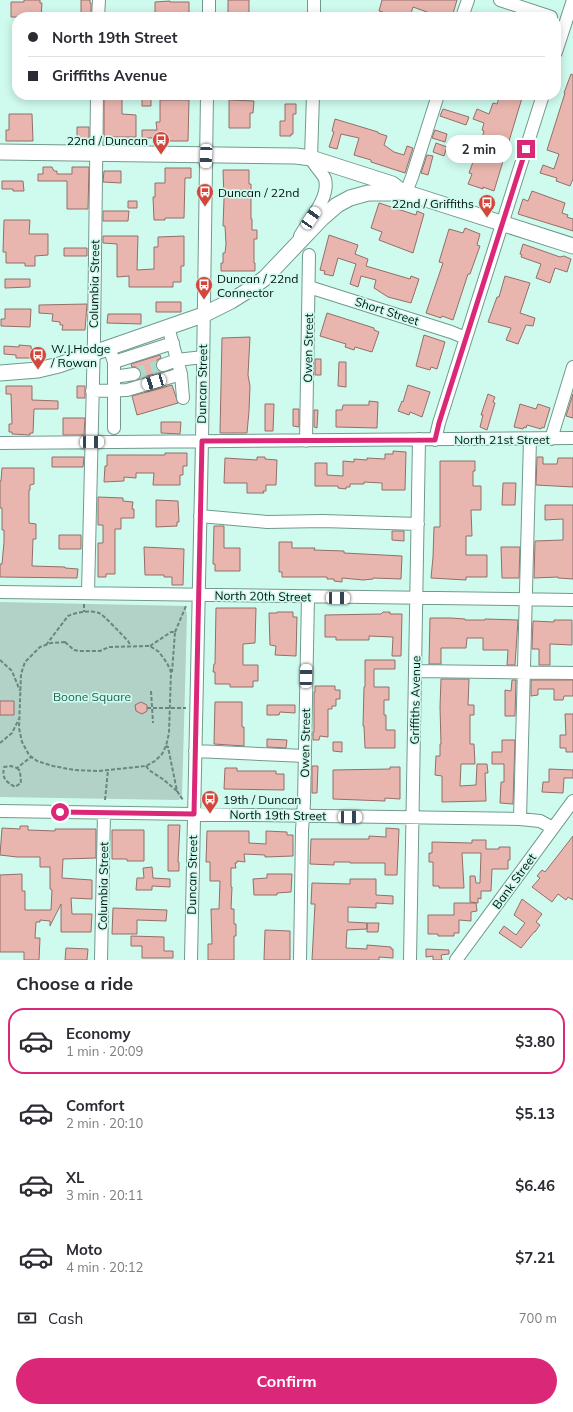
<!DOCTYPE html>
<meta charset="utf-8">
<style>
:root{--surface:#fff;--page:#f7f7f7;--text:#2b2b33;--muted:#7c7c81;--line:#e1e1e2;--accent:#db2777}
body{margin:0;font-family:Mulish,sans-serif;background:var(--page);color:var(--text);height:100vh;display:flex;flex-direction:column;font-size:15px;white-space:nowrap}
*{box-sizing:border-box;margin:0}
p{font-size:13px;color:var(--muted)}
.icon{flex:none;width:22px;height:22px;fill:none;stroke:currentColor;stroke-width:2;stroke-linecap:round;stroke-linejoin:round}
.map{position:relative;height:960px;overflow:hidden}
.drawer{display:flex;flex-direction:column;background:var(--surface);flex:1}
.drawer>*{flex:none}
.guide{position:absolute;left:12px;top:12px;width:549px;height:88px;border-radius:16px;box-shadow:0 2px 10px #0003;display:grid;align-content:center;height:88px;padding:0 16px;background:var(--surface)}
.end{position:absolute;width:18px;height:18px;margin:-9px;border:5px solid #db2777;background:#fff;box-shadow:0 0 0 2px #fff}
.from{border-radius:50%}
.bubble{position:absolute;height:28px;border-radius:14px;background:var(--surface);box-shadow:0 2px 10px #0003;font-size:13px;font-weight:700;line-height:28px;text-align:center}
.car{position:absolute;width:12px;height:24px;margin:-12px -6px;border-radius:5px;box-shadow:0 0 3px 1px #0007;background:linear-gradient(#fff 24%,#345 0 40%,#fff 0 76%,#345 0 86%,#fff 0)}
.guide b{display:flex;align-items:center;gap:14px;height:38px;font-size:15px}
.guide b+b{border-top:1px solid var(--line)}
.guide i{width:10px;height:10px;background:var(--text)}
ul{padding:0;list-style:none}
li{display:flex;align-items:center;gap:12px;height:66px;margin:0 8px 6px;padding:0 8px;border:2px solid transparent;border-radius:16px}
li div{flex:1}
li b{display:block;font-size:15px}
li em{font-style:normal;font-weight:700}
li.current{border-color:var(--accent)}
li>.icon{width:36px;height:36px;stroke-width:1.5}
h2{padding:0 16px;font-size:18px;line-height:48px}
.pay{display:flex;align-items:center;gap:10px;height:44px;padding:0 16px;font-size:15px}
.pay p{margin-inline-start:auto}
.cta{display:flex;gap:8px;margin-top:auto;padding:8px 16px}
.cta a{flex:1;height:46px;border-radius:24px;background:var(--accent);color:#fff;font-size:16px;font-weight:700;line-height:46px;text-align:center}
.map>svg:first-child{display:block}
</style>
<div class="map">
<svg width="573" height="960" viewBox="0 0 573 960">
<rect width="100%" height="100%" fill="#cffbee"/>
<path fill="#b2d1c7" d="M0 602 185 606 187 614 182 798 178 800 0 797Z"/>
<path fill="#e8b6af" stroke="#946e69" d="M24 0H40V3H42L41 17H11V2H24Z
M81 0H90V3H91V17H81Z
M228 0H249V17H228Z
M382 0H457L452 17H441L413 7 410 17H399L379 11Z
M170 1V2H189V17H155V2Z
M571 74 573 75V179L570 186 556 181 557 178 540 173 543 165 554 169 559 154 547 150 565 93H564Z
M104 95H122V114L136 115V137H104Z
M500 95H512L522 98 494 191 483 187V189L468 184 472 174 469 173 474 159 468 157 473 142 480 145 484 131 482 130 484 123 473 119 477 109 489 114 493 103 497 104Z
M142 98H151V106H142Z
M160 100H189L188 141H157V138H142V130H157L156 122H160Z
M229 100 254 101 253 113H250V128H229Z
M285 104H296V114H293V134H291V136H280V121H285Z
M443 109 469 117 466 125 440 116Z
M9 114H32L33 141H6V130H9Z
M335 119 378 132V133L387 136 384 145 394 152 404 155 407 146 413 148 405 173 371 162V160L354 155 359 138 341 134 337 149 329 147 334 132 332 131Z
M77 127H89V141L81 140V137L77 136Z
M435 130 447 134 445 142 432 138Z
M436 143 447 147 444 156 433 152Z
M427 155 433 156 428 175 421 173Z
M43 167H52L54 171H57V174H72V167H89L88 209H67V181H38V174H43Z
M165 168H191V178H185L184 218H165V220H154L153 197H155V183H165Z
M223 170H249V184H251V219H252V230H257V239H254V263H255V271H221V263H223V253H225L226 244 225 226H223L224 199Z
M104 171H121V183L103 182Z
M2 181H23L24 191H13V189H2Z
M532 191 565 203 562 213 568 215 567 217 573 219V231L518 214 523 199 528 201Z
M128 201H137V208H128Z
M379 203 416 215 417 211 424 214 413 253 379 240 382 232 371 228Z
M103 211H129L128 221H103Z
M4 220H30L29 234H48V255L35 256V266H25V263H6V252H3Z
M465 228 480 234 477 245 480 246 470 274H468L453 320 442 316 441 318 426 313 443 263 439 262 449 229 463 233Z
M329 235 358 245 355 254 368 259 366 266 410 279 411 276 419 279 411 303 388 297 374 288 376 280 361 276 358 287 350 284 356 264 338 258 333 276 324 274 325 271 320 270Z
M103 236H138L137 270 154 269V247H158V237L184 236V266H181V282H173V287H129V276L117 277V244L103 243Z
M523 244 560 257 564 256 571 259 567 272 555 268 550 283 536 278 541 264 521 257 522 255 520 254Z
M64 248H87V256H64Z
M505 276 530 283 520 313 535 318 533 326 526 325 518 344 506 340 511 328 488 322 497 297H499Z
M5 279H30V287L5 288Z
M156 302H181V312H156Z
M87 304 85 330H62L63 325H60V322L52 321 53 314 39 313V305Z
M5 309H31L30 327 1 326V319H5Z
M327 313 374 328V330L379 332 372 352 355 347 354 350 345 347 346 344 320 336Z
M108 314H141V324L107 323Z
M424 335 445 342 437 369 431 367 430 370 416 366Z
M250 337 248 375 250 386 249 411 247 433H220L222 338Z
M19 345 31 346 32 356H31V358H16V355L4 354V346L19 347Z
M160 355 161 358 157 360 156 364V368L161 372 140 378 141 373 140 370 136 367H132L131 364Z
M315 359H321V375H315Z
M339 362H346V387L338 386Z
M172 385 178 403 137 415 132 396Z
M408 385 430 392 422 417 410 412 409 415 398 411 402 401 403 402Z
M6 386H32V400L58 401V409H34L33 433H30V435L12 434V432H9V424H12L11 394H6Z
M77 386H85V398H77Z
M488 394 495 397 493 402 495 403 487 430 480 427 483 415H481Z
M573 394V418L566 416Z
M369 401 378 402 377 428 336 427V410H342L343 405H369Z
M265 404H274L273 431H265Z
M520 404 536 409 538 404 550 408 544 428 542 427 541 429 527 425 526 428 524 427 523 429 514 427Z
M293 409H299V427L293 426Z
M314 410H318L317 428 314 427Z
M63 418H85L84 435H63Z
M161 422H181L180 434 161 433Z
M393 451 406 452 405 490H382V483L364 482V484H350V487H346V489L338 488V486H315V463H327V475L343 476V461L354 462V459L367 460V458L385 459V454H393Z
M165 453H187V466H183V475H180V485H153L154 473H136V478L124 477V481L104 482 105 466H107V455H165Z
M52 457H84L83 467H52Z
M257 457H265V459L277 460 276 485H266V491H263L264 493H247V483H224L225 458 257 460Z
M537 457H543V464H557L558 458H573V487L536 485Z
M440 461H475V471H473V486H481V510H471L472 536H466V555H487V577H466V580L431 578 433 557 434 527H440Z
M2 468H34V484L30 485V490H29V523L36 524V539H33L32 566 65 567V568L78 569 77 578 0 577V564H2L4 542V530H2V508H0V481H1Z
M503 483H516L515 505H502Z
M98 497 123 498V501L133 502 132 509H134V518H121V529H115V574H106V577H98V543H103V525H98Z
M156 500 178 501 179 522H177V526L156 527Z
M545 505H573V579L558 578V577L534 578 535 541 563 540V519L545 520Z
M214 526H224V548H240V571H215V564H213Z
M392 531H404V541L392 540Z
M59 535H81V549H59Z
M279 542H292V548H315L314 550 344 551V553L402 556 401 579 373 578V579L363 580 342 578V582L334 581V579H327V577H282V572H279Z
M144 547 184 549 183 585H172V577H164V575H145Z
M501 547H520L519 578H502Z
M216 608H256L255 643 243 644V665H258V681H253V687H230V684H215V672H213L214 664H215Z
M277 612H293V617H297L296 656 275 655 276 646 270 645 269 613H277Z
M383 612H390V614H402L401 656H392L393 637 369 636V640H336V637H325V615L381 614Z
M430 618H451L465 619V620H485V619L518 620 515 665H507L508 650H483V638H467L466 648H441V664H429Z
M554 620H572V645L550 644V665H539V649H532L533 621 554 622Z
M365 660H395V669H374V687H389V700H384V715H386V730H395V748H365L364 726H363L364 687H365Z
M441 679H469L468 705H474V715H470V744H474L475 764H461L460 786 476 785 477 764H487L488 773H485L486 801 442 802V776L435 775 436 756H440V744H441L440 707Z
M512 680H516L515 716H505V690L511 691Z
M531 680H573V696H564L563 700H554V689H538V695L531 696Z
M315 686H335V690H340V699H336V706H332V709H328V737L320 736 319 740H313V732H314V692H315Z
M0 701H14V715H0Z
M141 702 147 705V711L142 714 136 711 135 705Z
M215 702H242V727H244V746L214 744Z
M267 705H295V713L280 712 279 715H267Z
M565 714H573V752H566V748H560V735H566Z
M267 739 287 740 286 748 267 747Z
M502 740H515L513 804 500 803 501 782H504V764H492V752H502Z
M333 742H342V752L333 751Z
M312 766H318L317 793H312Z
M390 767H400V799L385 798V801L333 799V770L390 769Z
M225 768H237V771H276V774H284V790L224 789Z
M549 769 573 770V778H564L563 793 542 792 543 782H549Z
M168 825H180L178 862H179V871H168Z
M20 826H28V830L55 831V829H96V858L63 859 62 878 92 880V899L71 898 72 914H92L91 932H61V904L50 926V921L40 920V922H36L35 938H40L39 960H24V952H0V875L22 874V891H25V910H51L52 890 50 889V867H40V857H17L0 855 2 828 20 829Z
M386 828 399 829 397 875H385V863H350V862H334V865L310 864 311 839H369V836L386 837Z
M112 830H144V861H127V859H112Z
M207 831H249V843L266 844V831L287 832V835H293V856L265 857V855L244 854 245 862 237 861V863H235L236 868H231V887H232L231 909H234V924H236V936H234V960H208V944H212L211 909H219L220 881H210V862H206Z
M573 836V900L568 897 566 900 558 894 552 902 532 887 540 878 537 876 542 870 545 872Z
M472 840H486V849H499V847H510V860H508V869H492L491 891H481V899L478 898V903L470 902V876H475L476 883H480L481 853H462L464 888H439V886H433V862H429V853H432V842L472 843Z
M152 867 153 878 170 879V887L152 886V890H136L137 878H144L143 868Z
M267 874H292L291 892 277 893V895H254L253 879 267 878Z
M350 879H376V895L393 896V904L376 903V908L348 907V922L367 923V929L347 930 346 948 367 949V945L391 947V949H393V958L379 957V960H312L315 904H311L312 883 350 884Z
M522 899 542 914 536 922 540 925 535 932H534L521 948 499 933 504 926 516 935 525 923 514 915Z
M454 903H476L477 911 471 912V921L459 920V933H454V936H438V934H428V915H454Z
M113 908 167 910 166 921 137 920V934H112Z
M367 923H379L378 932H367Z
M265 930 290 931V960H264Z
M131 936 164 937V951H173V958H142V946H131Z
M66 948 88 949 87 960H65Z
M426 949 449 950V954L441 955 442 960H433V956L426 957Z"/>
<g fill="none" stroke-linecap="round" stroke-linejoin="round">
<path stroke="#b1d8cd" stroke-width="12" stroke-dasharray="12 6" stroke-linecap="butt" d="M134 374 163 365"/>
<defs>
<path id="minor" d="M500 0 551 17
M98 17 99 0
M209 17V0
M314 17V0
M462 17 468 0
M556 52 573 0
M406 192 412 177 438 95
M300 236C309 220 330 198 325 179 322 172 314 166 311 158L313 95
M309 287 451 332 466 338
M109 347 114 362V428
M114 362 173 343
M163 365 177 360 203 357
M181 374 183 398
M114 377 134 374
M92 391 127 390 181 374 168 327
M551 439 573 367
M435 440 439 423 543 95
M306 441 309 255
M0 443 573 438
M200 516 267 522 323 521 418 524
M0 592 573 600
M88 593 94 337 97 95
M416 671 573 673
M195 751 305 756
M0 811 520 819 540 821 553 828
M520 819 530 439
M101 960 104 813
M191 960 202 441 207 95
M300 960 302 830 304 803 308 597
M410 960 419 439
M456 960 573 801"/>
<path id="major" d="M0 152 296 156 311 158 392 184 401 191 573 246
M0 373 38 370 59 365 203 315 231 301 247 291 265 278 322 218 337 205 350 198 368 193H392L401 191"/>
</defs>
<use href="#minor" stroke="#719a8e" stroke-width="14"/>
<use href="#major" stroke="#719a8e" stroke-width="17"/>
<path stroke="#69877e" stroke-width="2" stroke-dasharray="4 2" stroke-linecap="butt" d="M84 604V612
M175 632 186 606
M65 642 74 650 79 651H100L109 647 150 646 159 652 167 663 171 672 169 733 166 746 162 754 155 761 146 766 99 771 74 770 53 766 37 761 29 755 22 742 19 728 21 674 25 662 40 647 51 643Z
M46 645 68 616C76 612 90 610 99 613 104 615 122 635 128 641L131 646
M150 646 171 632H175L172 672
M0 660 12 671 20 691
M151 691 153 723
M147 708H186
M0 743 12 733 19 719
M146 766 149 770 164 780 177 791 168 747 166 746
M17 768 20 771 21 783 15 787C5 781 2 778 4 767L11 766 17 768 31 757
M177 791 183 800
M105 800 108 770"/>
<use href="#minor" stroke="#fff" stroke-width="12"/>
<use href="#major" stroke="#fff" stroke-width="15"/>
</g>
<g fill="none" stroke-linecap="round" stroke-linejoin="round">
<path stroke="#db2777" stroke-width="5" d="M60 812 194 814 202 441 435 440 439 423 526 149"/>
</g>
<defs>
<symbol id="bus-pin" viewBox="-11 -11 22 30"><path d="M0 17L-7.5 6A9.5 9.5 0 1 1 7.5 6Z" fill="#d4463b" stroke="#cffbee"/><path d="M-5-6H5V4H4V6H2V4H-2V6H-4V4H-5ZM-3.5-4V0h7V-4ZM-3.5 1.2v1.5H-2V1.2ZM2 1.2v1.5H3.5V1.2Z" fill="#fff"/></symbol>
</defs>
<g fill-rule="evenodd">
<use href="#bus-pin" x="151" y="130" width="20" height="27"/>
<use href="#bus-pin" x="195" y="182" width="20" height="27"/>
<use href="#bus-pin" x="477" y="193" width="20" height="27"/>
<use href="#bus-pin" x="194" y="275" width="20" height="27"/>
<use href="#bus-pin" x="28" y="345" width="20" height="27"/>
<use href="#bus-pin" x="200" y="789" width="20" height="27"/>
</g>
<g text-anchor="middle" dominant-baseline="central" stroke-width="3.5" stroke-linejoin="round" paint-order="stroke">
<g font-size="12" fill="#04130f" stroke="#cffbee" text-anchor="start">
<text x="148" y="140" text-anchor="end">22nd / Duncan</text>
<text x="218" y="192">Duncan / 22nd</text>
<text x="474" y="203" text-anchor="end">22nd / Griffiths</text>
<text x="217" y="278">Duncan / 22nd<tspan x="217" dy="14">Connector</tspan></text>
<text x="51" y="348">W.J.Hodge<tspan x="51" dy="14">/ Rowan</tspan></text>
<text x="223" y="799">19th / Duncan</text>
</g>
<g font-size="12" fill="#04130f" stroke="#cffbee">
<text transform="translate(94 284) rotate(-89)">Columbia Street</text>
<text transform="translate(387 311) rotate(18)">Short Street</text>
<text transform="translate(308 348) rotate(-89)">Owen Street</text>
<text transform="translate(202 384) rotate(-89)">Duncan Street</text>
<text x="502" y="439">North 21st Street</text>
<text transform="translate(263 596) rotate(1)">North 20th Street</text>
<text transform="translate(415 700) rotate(-89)">Griffiths Avenue</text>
<text transform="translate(305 743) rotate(-89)">Owen Street</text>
<text transform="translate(278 815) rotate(1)">North 19th Street</text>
<text transform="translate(192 875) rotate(-89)">Duncan Street</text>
<text transform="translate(514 881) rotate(-54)">Bank Street</text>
<text transform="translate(103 886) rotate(-89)">Columbia Street</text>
</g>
<g font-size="12" fill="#1f6253" stroke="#cffbee">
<text x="92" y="696">Boone Square</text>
</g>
</g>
</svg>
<i class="end from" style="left:60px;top:812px"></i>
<i class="end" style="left:526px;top:149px"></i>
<div class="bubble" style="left:446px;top:135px;width:66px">2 min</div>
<i class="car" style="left:206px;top:156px;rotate:182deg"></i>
<i class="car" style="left:311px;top:218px;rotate:34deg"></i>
<i class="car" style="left:154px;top:382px;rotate:253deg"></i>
<i class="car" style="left:92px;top:442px;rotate:89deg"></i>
<i class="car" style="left:338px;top:598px;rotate:91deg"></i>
<i class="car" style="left:306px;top:676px;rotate:1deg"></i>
<i class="car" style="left:350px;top:817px;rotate:91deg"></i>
<div class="guide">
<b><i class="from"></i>North 19th Street</b>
<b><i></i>Griffiths Avenue</b>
</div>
</div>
<section class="drawer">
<h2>Choose a ride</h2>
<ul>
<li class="current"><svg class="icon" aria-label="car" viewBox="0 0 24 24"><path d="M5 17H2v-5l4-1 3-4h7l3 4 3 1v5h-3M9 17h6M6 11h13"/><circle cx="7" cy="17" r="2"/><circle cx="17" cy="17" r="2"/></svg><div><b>Economy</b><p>1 min · 20:09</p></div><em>$3.80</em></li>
<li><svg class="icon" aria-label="car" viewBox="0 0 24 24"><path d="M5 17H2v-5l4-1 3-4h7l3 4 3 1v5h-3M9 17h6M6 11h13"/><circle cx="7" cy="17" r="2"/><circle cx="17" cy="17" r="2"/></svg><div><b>Comfort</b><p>2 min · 20:10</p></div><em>$5.13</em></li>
<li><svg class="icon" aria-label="car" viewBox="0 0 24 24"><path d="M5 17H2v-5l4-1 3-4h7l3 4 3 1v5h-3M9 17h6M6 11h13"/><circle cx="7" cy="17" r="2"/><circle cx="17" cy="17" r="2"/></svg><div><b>XL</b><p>3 min · 20:11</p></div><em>$6.46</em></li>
<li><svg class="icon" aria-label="car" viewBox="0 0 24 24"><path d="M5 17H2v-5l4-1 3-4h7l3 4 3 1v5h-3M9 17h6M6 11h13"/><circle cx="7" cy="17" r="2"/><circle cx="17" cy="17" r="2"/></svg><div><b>Moto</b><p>4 min · 20:12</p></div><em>$7.21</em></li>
</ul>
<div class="pay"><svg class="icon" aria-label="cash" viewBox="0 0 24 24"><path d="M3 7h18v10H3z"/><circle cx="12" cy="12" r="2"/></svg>Cash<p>700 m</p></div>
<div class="cta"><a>Confirm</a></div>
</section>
